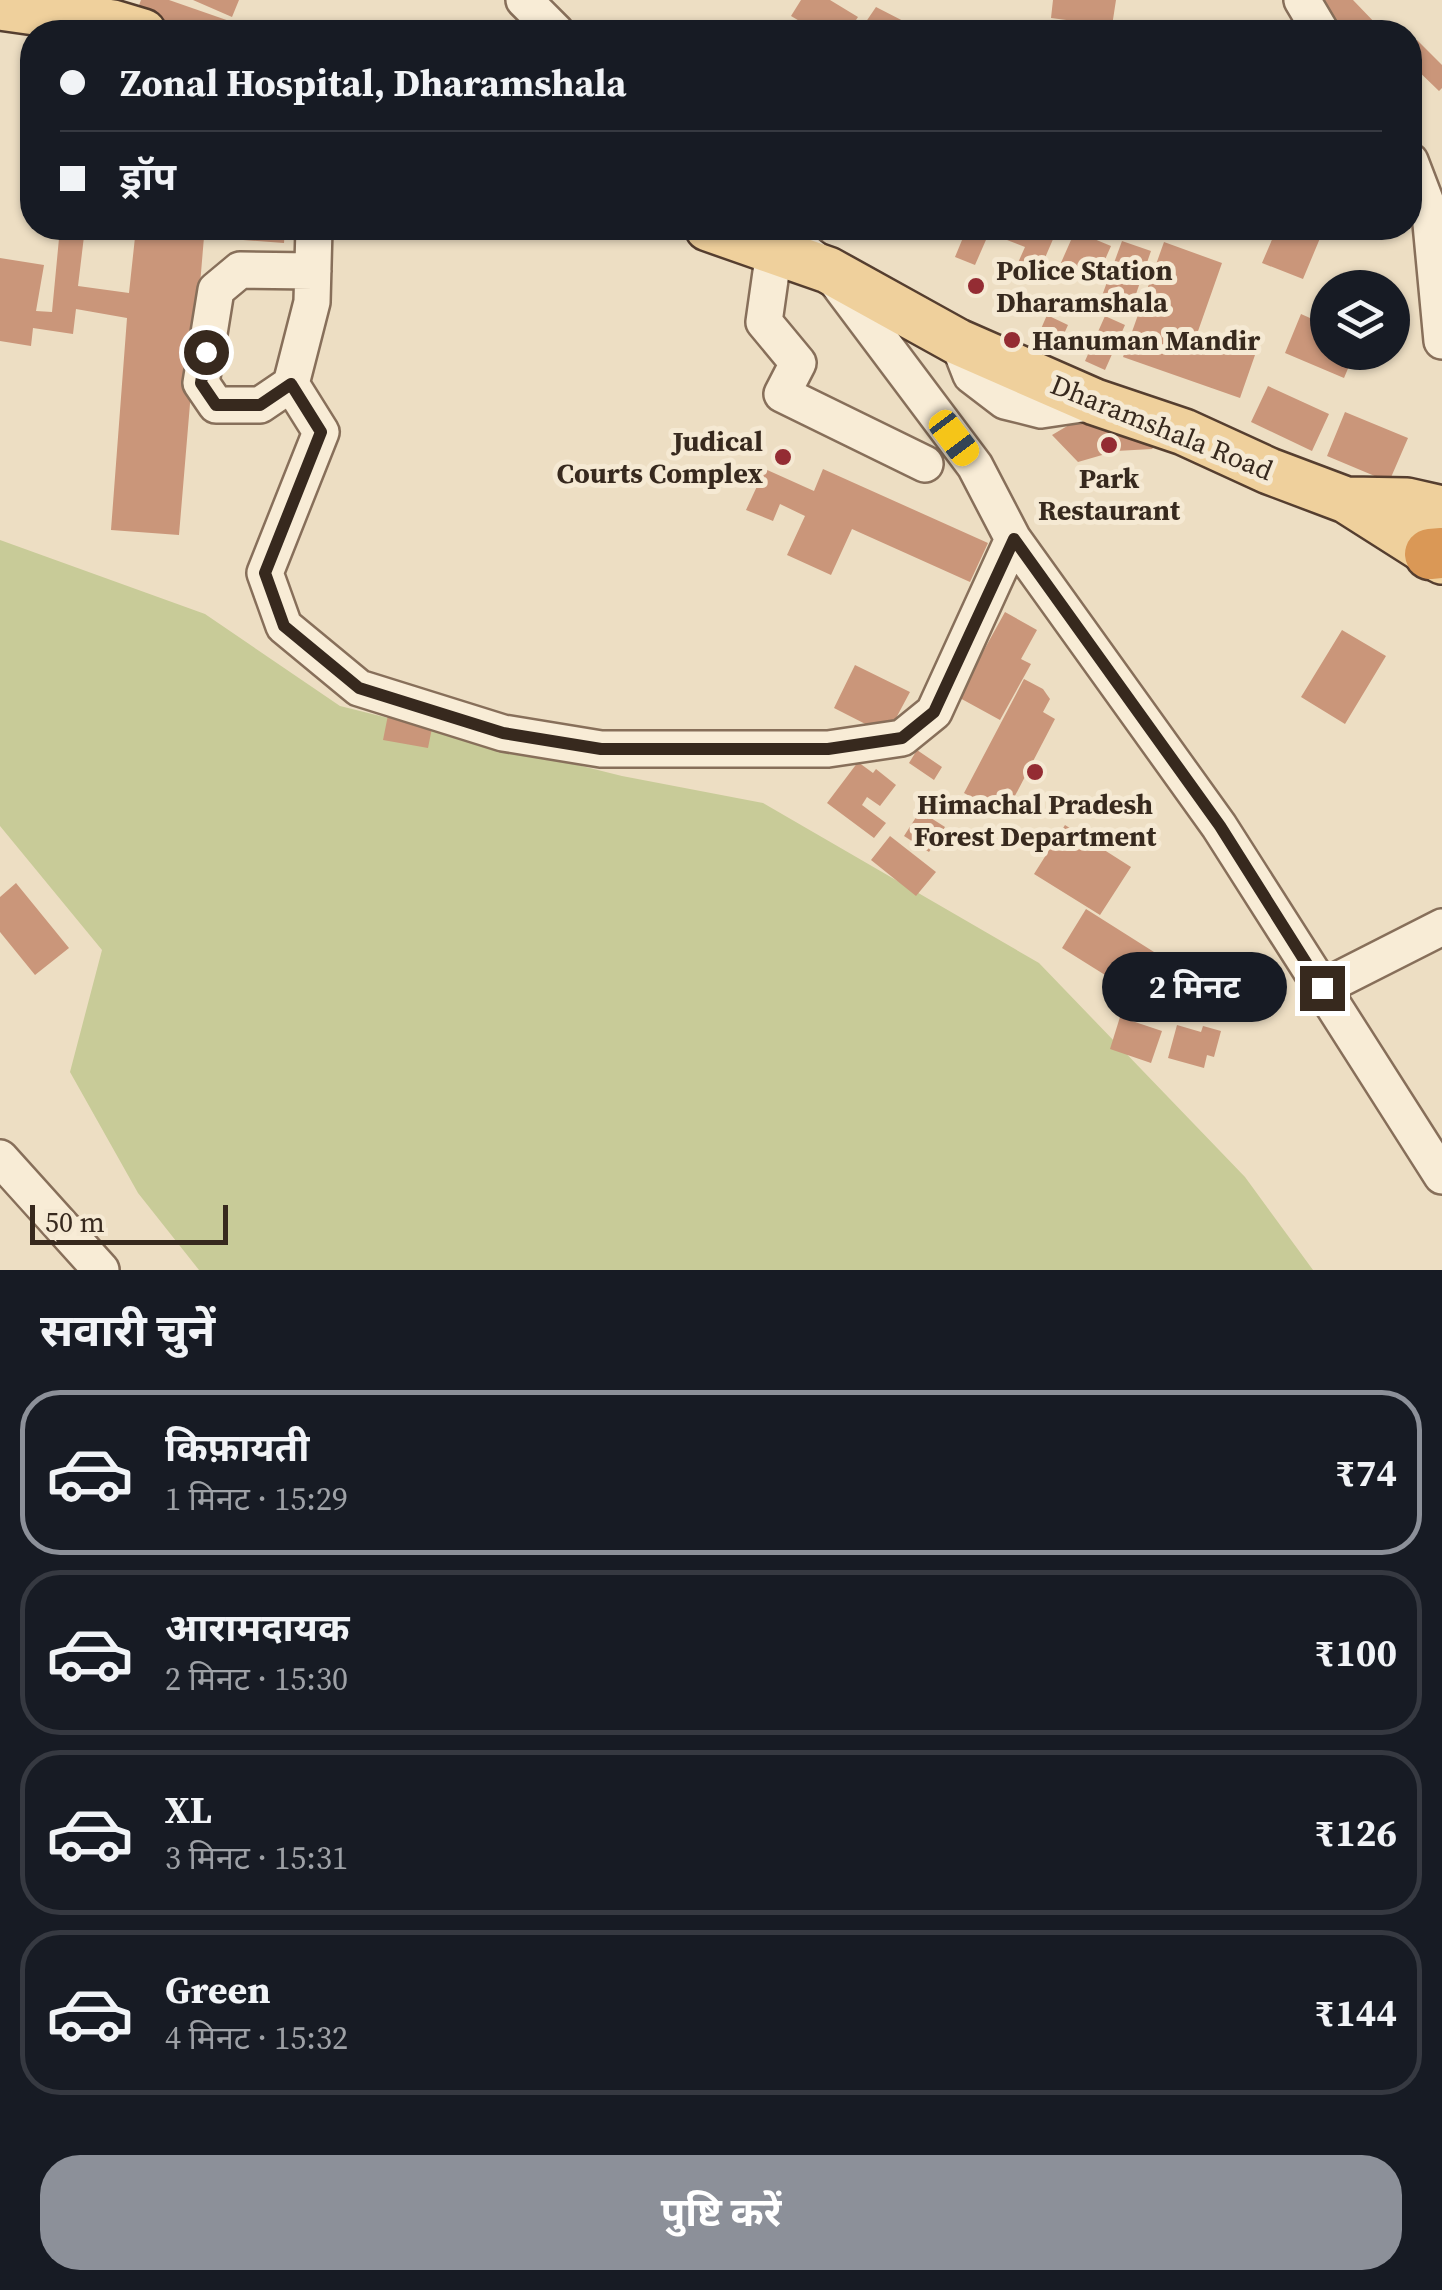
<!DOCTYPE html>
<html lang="hi">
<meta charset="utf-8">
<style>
:root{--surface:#171b24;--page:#20242c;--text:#f1f3f6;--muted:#9ea1a6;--line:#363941;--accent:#8c9099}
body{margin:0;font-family:"Source Serif 4","Noto Sans Devanagari",serif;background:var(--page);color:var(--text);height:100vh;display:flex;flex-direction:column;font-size:38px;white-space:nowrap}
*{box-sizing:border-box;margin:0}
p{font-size:32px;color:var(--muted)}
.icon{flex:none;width:55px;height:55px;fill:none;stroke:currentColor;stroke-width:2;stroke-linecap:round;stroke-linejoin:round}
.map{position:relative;height:1270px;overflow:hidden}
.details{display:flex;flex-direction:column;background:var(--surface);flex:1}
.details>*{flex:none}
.banner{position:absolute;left:20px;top:20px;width:1402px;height:220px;border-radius:40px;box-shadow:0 2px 8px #0004;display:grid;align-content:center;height:220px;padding:0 40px;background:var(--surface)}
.controls{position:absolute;left:1310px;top:270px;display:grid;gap:20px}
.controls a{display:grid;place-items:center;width:100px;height:100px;border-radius:50%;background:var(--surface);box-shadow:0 2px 8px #0004;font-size:50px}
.scale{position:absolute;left:30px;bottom:25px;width:198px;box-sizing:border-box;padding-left:10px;border:5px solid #37291e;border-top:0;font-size:28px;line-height:35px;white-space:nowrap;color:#37291e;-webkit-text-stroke:8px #f5e9d3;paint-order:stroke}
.end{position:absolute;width:45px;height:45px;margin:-22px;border:12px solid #37291e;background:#fff;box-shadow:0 0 0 5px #fff}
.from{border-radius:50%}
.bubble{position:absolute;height:70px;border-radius:35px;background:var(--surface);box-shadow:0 2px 8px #0004;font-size:32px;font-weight:700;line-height:70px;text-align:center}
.car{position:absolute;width:30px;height:60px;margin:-30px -15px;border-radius:12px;box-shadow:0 0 8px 2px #0007;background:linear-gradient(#f5c518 24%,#345 0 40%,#f5c518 0 76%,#345 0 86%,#f5c518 0)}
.banner b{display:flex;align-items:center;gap:35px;height:95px;font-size:38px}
.banner b+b{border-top:2px solid var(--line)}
.banner i{width:25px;height:25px;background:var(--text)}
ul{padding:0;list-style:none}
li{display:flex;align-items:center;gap:30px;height:165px;margin:0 20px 15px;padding:0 20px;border:5px solid var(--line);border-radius:40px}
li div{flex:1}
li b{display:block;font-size:38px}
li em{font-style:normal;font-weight:700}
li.current{border-color:var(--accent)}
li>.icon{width:90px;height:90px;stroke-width:1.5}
h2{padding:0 40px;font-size:45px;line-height:120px}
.primary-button{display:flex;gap:20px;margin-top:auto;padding:20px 40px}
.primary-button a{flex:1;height:115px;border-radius:40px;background:var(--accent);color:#fff;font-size:40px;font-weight:700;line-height:115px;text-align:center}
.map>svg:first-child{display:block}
</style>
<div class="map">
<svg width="1442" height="1270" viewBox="0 0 1442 1270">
<rect width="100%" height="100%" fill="#eddec3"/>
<path fill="#c8cb98" d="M0 540 205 614 340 706 622 776 763 803 1039 963 1245 1177 1313 1270H199L138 1193 70 1072 102 950 0 826Z"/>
<path fill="#ca967a" d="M141 0H169L238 24 235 32H156L132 24Z
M193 0H239L232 17Z
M801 0H830L858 17 848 32H818L791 16Z
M1053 0H1116L1112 26 1051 18Z
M1324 0H1353L1378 26 1372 32H1343L1318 6Z
M876 7 913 26 909 32H859Z
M1417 40 1442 65V88L1439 91 1410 63V48Z
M60 228H85L78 286 129 293 136 228H285L284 243 204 237 179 535 111 530 127 318 76 309 73 334 33 328 31 346 0 341V258L44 265 36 311 52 312Z
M967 228H1052L1057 230 1038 274 1017 265 1025 247 989 233 975 265 955 257Z
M1277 228H1313L1323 231 1303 279 1262 263Z
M1075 231 1111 246 1096 280 1060 265Z
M1122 241 1151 251 1129 314 1099 304Z
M1164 242 1222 263 1197 334 1255 355 1240 398 1123 357Z
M1301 314 1328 326V352H1355L1344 378 1285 353Z
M1047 315 1068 325 1058 347 1037 338Z
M1105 316 1125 325 1105 370 1085 361Z
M1268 386 1329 414 1312 451 1251 422Z
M1345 412 1408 438 1389 482 1327 456Z
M1105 419 1160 440 1152 449 1116 451 1078 462 1052 435 1069 425Z
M765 469 814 491 823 469 988 543 970 582 852 529 831 575 787 555 805 516 780 504 773 521 746 510Z
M1005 612 1037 630 1021 659 1031 664 1000 720 958 697Z
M1342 630 1386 656 1345 724 1301 697Z
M855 665 910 692 887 735 834 708Z
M1024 679 1043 689 1050 699 1043 712 1055 719 1005 815 964 793Z
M388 715 433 723 428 748 383 740Z
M917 750 942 767 934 780 909 763Z
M858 762 873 773 876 769 896 785 880 806 867 797 862 805 886 823 874 838 827 803Z
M920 811 945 827 929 852 904 836Z
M1065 825 1131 867 1100 915 1034 874Z
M890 836 936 872 916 896 871 860Z
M16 883 69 948 35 975 0 932V897Z
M1086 909 1154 952 1129 990 1062 948Z
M1120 1017 1162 1031 1151 1063 1110 1049Z
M1177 1025 1201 1032 1203 1026 1221 1031 1214 1057 1207 1055 1204 1068 1168 1058Z"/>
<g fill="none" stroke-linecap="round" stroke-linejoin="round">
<defs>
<path id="minor" d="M524 0 556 32
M1302 0 1321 32
M1410 161 1430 213 1442 341
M775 228 828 270 975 466 1013 539 1219 826 1442 1176
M774 251 764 322 798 363 782 394 925 464
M313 271 240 270 216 290 201 383 216 405H260L291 384 312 302 314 228
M958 342 971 375 1005 401 1041 410 1095 402
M291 384 321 432 265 573 284 626 359 688 503 733 601 749H828L902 738 934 712 1013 539
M1322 988 1442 927
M0 1158 101 1270"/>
<path id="major" d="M0 7 113 23 143 32
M708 228 828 270 958 342 1095 402 1184 432 1269 471 1346 500 1442 561
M1348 500 1407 501 1442 509"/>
<path id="highway" d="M1430 554 1442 553"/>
</defs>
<use href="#minor" stroke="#876f5a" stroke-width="40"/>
<use href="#major" stroke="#553e2f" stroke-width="50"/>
<use href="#highway" stroke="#553e2f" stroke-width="55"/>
<use href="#minor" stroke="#f8ecd6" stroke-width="35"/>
<use href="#major" stroke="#efd09c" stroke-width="45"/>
<use href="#highway" stroke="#da9856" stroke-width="50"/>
</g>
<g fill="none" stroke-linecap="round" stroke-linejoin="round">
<path stroke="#37291e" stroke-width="12" d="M206 352 201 383 216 405H260L291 384 321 432 265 573 284 626 359 688 503 733 601 749H828L902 738 934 712 1014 539 1220 826 1322 988"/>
</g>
<g fill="#942c33" stroke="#f5e9d3" stroke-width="4">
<circle cx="976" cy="286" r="10"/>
<circle cx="1012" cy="340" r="10"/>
<circle cx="1109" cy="445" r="10"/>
<circle cx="783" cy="457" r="10"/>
<circle cx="1035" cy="772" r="10"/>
</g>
<g text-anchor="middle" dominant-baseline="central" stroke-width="10" stroke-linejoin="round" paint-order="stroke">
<g font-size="28" font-weight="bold" fill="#37291e" stroke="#f5e9d3" text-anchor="start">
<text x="996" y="270">Police Station<tspan x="996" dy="32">Dharamshala</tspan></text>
<text x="1032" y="340">Hanuman Mandir</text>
<text x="763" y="441" text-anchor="end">Judical<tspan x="763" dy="32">Courts Complex</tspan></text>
<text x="1109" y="478" text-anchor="middle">Park<tspan x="1109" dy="32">Restaurant</tspan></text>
<text x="1035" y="804" text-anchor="middle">Himachal Pradesh<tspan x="1035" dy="32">Forest Department</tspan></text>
</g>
<g font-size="28" fill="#37291e" stroke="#f5e9d3">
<text transform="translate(1162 427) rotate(22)">Dharamshala Road</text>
</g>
</g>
</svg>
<div class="controls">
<a><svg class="icon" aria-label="layers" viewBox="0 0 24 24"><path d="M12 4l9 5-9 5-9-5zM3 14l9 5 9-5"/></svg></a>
</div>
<div class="scale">50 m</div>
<i class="end from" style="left:206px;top:352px"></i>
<i class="end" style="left:1322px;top:988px"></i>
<div class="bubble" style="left:1102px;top:952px;width:185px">2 मिनट</div>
<i class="car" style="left:954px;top:438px;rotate:143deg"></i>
<div class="banner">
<b><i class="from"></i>Zonal Hospital, Dharamshala</b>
<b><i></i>ड्रॉप</b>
</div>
</div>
<section class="details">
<h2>सवारी चुनें</h2>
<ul>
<li class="current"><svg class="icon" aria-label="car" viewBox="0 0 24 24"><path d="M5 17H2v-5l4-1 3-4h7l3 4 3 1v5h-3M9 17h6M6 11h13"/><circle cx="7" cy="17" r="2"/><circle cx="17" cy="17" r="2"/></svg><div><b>किफ़ायती</b><p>1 मिनट · 15:29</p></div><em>₹74</em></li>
<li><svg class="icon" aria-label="car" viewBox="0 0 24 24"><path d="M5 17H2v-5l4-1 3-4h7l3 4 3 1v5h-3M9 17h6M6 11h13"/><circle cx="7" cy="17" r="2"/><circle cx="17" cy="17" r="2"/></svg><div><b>आरामदायक</b><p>2 मिनट · 15:30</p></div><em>₹100</em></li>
<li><svg class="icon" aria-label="car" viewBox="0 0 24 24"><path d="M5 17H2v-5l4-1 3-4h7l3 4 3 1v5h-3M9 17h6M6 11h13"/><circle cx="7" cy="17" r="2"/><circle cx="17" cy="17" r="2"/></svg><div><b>XL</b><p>3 मिनट · 15:31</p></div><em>₹126</em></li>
<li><svg class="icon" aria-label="car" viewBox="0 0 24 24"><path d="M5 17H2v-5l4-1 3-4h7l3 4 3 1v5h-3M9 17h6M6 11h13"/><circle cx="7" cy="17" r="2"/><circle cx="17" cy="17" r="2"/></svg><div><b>Green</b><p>4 मिनट · 15:32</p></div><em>₹144</em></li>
</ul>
<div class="primary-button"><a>पुष्टि करें</a></div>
</section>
